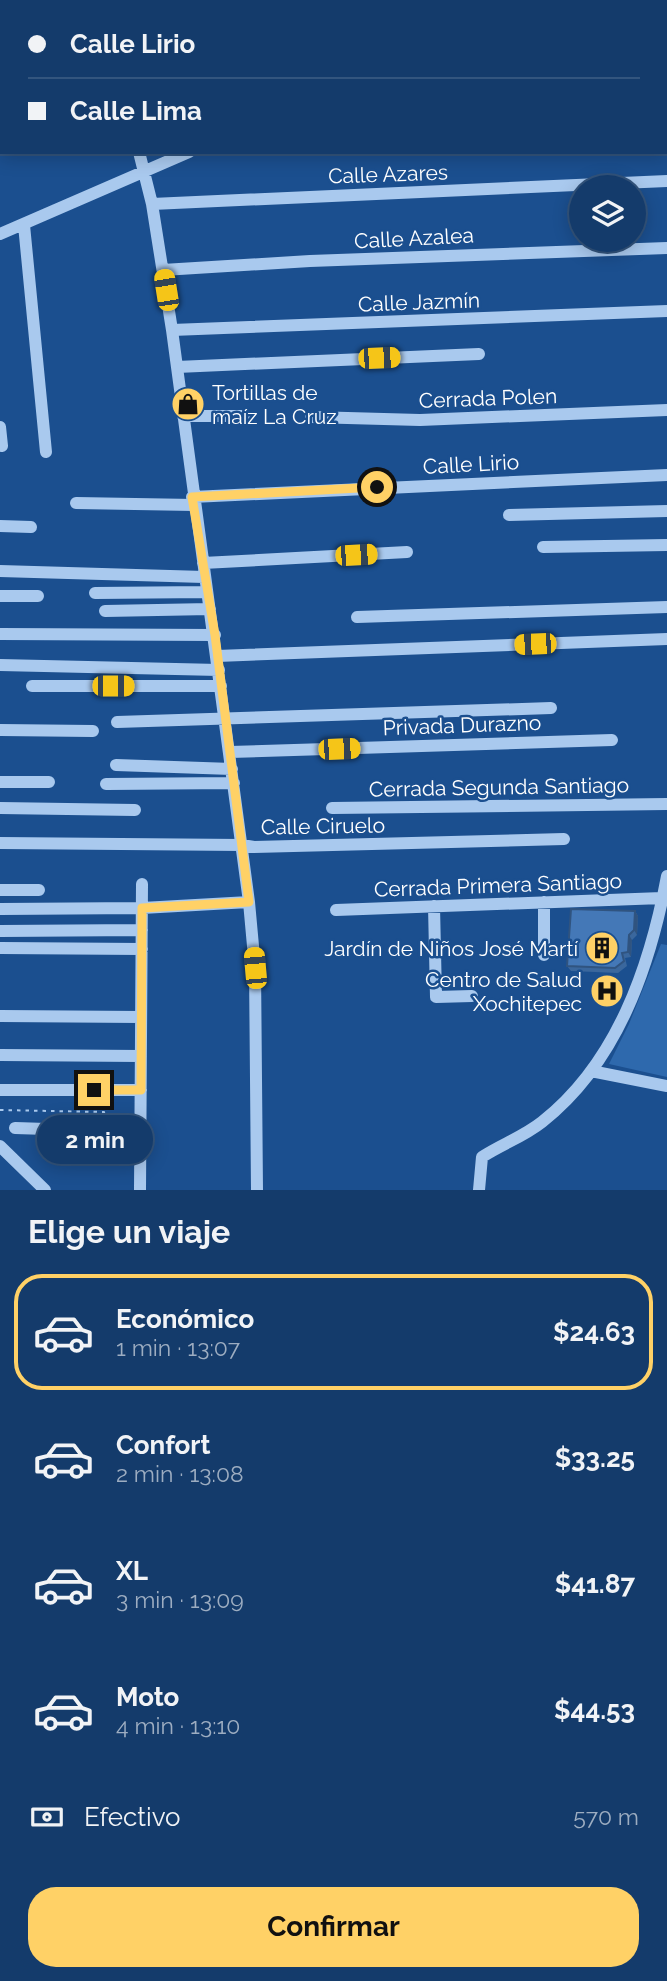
<!DOCTYPE html>
<html lang="es">
<meta charset="utf-8">
<style>
:root{--surface:#143b6b;--page:#214673;--text:#f1f3f6;--muted:#9dadc1;--line:#33557e;--accent:#ffd166}
body{margin:0;font-family:Raleway,sans-serif;background:var(--page);color:var(--text);height:100vh;display:flex;flex-direction:column;font-size:26px;white-space:nowrap}
*{box-sizing:border-box;margin:0}
p{font-size:23px;color:var(--muted)}
.icon{flex:none;width:38px;height:38px;fill:none;stroke:currentColor;stroke-width:2;stroke-linecap:round;stroke-linejoin:round}
.map{position:relative;height:1190px;overflow:hidden}
.panel{display:flex;flex-direction:column;background:var(--surface);flex:1}
.panel>*{flex:none}
.banner{position:absolute;left:0px;top:0px;width:668px;height:154px;box-shadow:0 4px 18px #0003,0 0 0 2px var(--line);display:grid;align-content:center;height:154px;padding:0 28px;background:var(--surface)}
.fabs{position:absolute;left:569px;top:175px;display:grid;gap:14px}
.fabs a{display:grid;place-items:center;width:77px;height:77px;border-radius:50%;background:var(--surface);box-shadow:0 4px 18px #0003,0 0 0 2px var(--line);font-size:35px}
.end{position:absolute;width:32px;height:32px;margin:-16px;border:9px solid #ffd166;background:#111;box-shadow:0 0 0 4px #111}
.from{border-radius:50%}
.bubble{position:absolute;height:49px;border-radius:24px;background:var(--surface);box-shadow:0 4px 18px #0003,0 0 0 2px var(--line);font-size:23px;font-weight:700;line-height:49px;text-align:center}
.car{position:absolute;width:21px;height:42px;margin:-21px -10px;border-radius:9px;box-shadow:0 0 5px 2px #0007;background:linear-gradient(#f5c518 24%,#345 0 40%,#f5c518 0 76%,#345 0 86%,#f5c518 0)}
.banner b{display:flex;align-items:center;gap:24px;height:66px;font-size:26px}
.banner b+b{border-top:2px solid var(--line)}
.banner i{width:18px;height:18px;background:var(--text)}
ul{padding:0;list-style:none}
li{display:flex;align-items:center;gap:21px;height:116px;margin:0 14px 10px;padding:0 14px;border:4px solid transparent;border-radius:28px}
li div{flex:1}
li b{display:block;font-size:26px}
li em{font-style:normal;font-weight:700}
li.selected{border-color:var(--accent)}
li>.icon{width:63px;height:63px;stroke-width:1.5}
h2{padding:0 28px;font-size:32px;line-height:84px}
.pay{display:flex;align-items:center;gap:18px;height:77px;padding:0 28px;font-size:26px}
.pay p{margin-inline-start:auto}
.cta{display:flex;gap:14px;margin-top:auto;padding:14px 28px}
.cta a{flex:1;height:80px;border-radius:28px;background:var(--accent);color:#111;font-size:28px;font-weight:700;line-height:80px;text-align:center}
.map>svg:first-child{display:block}
</style>
<div class="map">
<svg width="667" height="1190" viewBox="0 0 667 1190">
<rect width="100%" height="100%" fill="#1b4f8f"/>
<path fill="#2e69ad" d="M661 944 667 945V1077L609 1064 629 1024Z"/>
<g fill="none" stroke-linecap="round" stroke-linejoin="round">
<path stroke="#a9c9ee" stroke-width="2" stroke-dasharray="3.5 5" stroke-linecap="butt" d="M0 1110 104 1112 105 1118"/>
<path stroke="#a9c9ee" stroke-width="12" d="M93 0 94 2
M259 0V2
M449 0 450 2
M574 0V2
M616 0V2
M506 2 509 0
M139 152 152 204 172 330 249 902 255 968 257 1190
M152 204 667 181
M24 225 46 452
M0 234 189 152
M163 270 310 261 667 248
M172 330 667 311
M177 367 479 354
M183 416H246
M311 417 420 420 667 410
M0 427 2 446
M192 497 667 475
M76 503 194 505
M509 515 667 511
M0 526 31 527
M543 547 667 545
M203 563 407 552
M0 571 204 577
M95 593 207 592
M0 596H38
M105 611 210 609
M357 617 667 607
M0 634 215 635
M217 656 667 639
M0 665 219 670
M32 686H221
M117 722 551 708
M0 730 93 731
M230 752 612 740
M116 765 232 769
M0 782H49
M106 784 234 783
M0 808 135 810
M332 808 667 804
M0 843 242 845 254 847 564 839
M0 890H39
M544 902V955
M434 906 436 997 472 996
M0 909 142 908 249 902
M336 910 662 898
M0 931 142 930
M0 948 142 949
M0 1016 141 1017
M0 1055 141 1056
M591 1071 667 1086
M0 1090H141
M15 1128 141 1132
M0 1146 45 1190
M140 1190 142 884
M479 1190 482 1157C502 1144 523 1137 542 1122 617 1063 650 967 667 876"/>
</g>
<path fill="#3a679d" d="M635 911 638 916 637 935 632 940 631 957 625 958 627 966 618 973 571 971 567 966Z"/>
<path fill="#305480" d="M635 911 638 916 637 935 634 930Z
M629 935 632 940 631 957 628 952Z"/>
<path fill="#4478b7" stroke="#305480" stroke-width="2" d="M571 909 635 911 634 930 629 935 628 952 622 953 624 961 615 968 567 966Z"/>
<g fill="none" stroke-linecap="round" stroke-linejoin="round">
<path stroke="#ffd166" stroke-width="9" d="M94 1090H141L142 908 249 902 215 635 192 497 377 487"/>
</g>
<defs>
<symbol id="shop-disc" viewBox="-11 -11 22 22"><circle r="9.5" fill="#ffd166" stroke="#1b4f8f"/><path d="M-5-2.5h2.3a2.7 3.5 0 0 1 5.4 0H5L5.5 6h-11ZM-1.5-2.5h3a1.5 2.3 0 0 0-3 0Z" fill="#111"/></symbol>
<symbol id="building-disc" viewBox="-11 -11 22 22"><circle r="9.5" fill="#ffd166" stroke="#1b4f8f"/><path d="M-4-6H4V6H1V3H-1V6H-4ZM-2.5-4.3h1.7v1.8h-1.7ZM.8-4.3h1.7v1.8H.8ZM-2.5-1h1.7V.8h-1.7ZM.8-1h1.7V.8H.8Z" fill="#111"/></symbol>
<symbol id="hospital-disc" viewBox="-11 -11 22 22"><circle r="9.5" fill="#ffd166" stroke="#1b4f8f"/><path d="M-5-5h3v3.5h4V-5h3V5h-3V1.5h-4V5h-3Z" fill="#111"/></symbol>
</defs>
<g fill-rule="evenodd">
<use href="#shop-disc" x="169" y="385" width="38" height="38"/>
<use href="#building-disc" x="583" y="929" width="38" height="38"/>
<use href="#hospital-disc" x="588" y="972" width="38" height="38"/>
</g>
<g text-anchor="middle" dominant-baseline="central" stroke-width="5" stroke-linejoin="round" paint-order="stroke">
<g font-size="21" fill="#fff" stroke="#1b4f8f">
<text transform="translate(388 174) rotate(-2)">Calle Azares</text>
<text transform="translate(414 238) rotate(-3)">Calle Azalea</text>
<text transform="translate(419 302) rotate(-2)">Calle Jazmín</text>
<text transform="translate(488 398) rotate(-2)">Cerrada Polen</text>
<text transform="translate(471 464) rotate(-3)">Calle Lirio</text>
<text transform="translate(462 725) rotate(-2)">Privada Durazno</text>
<text transform="translate(499 787) rotate(-1)">Cerrada Segunda Santiago</text>
<text transform="translate(323 826) rotate(-1)">Calle Ciruelo</text>
<text transform="translate(498 885) rotate(-2)">Cerrada Primera Santiago</text>
</g>
<g font-size="21" fill="#fff" stroke="#1b4f8f" text-anchor="end">
<text x="212" y="392" text-anchor="start">Tortillas de<tspan x="212" dy="24">maíz La Cruz</tspan></text>
<text x="578" y="948">Jardín de Niños José Martí</text>
<text x="582" y="979">Centro de Salud<tspan x="582" dy="24">Xochitepec</tspan></text>
</g>
</g>
</svg>
<div class="fabs">
<a><svg class="icon" aria-label="layers" viewBox="0 0 24 24"><path d="M12 4l9 5-9 5-9-5zM3 14l9 5 9-5"/></svg></a>
</div>
<i class="end from" style="left:377px;top:487px"></i>
<i class="end" style="left:94px;top:1090px"></i>
<div class="bubble" style="left:37px;top:1115px;width:116px">2 min</div>
<i class="car" style="left:166px;top:290px;rotate:351deg"></i>
<i class="car" style="left:379px;top:358px;rotate:88deg"></i>
<i class="car" style="left:356px;top:555px;rotate:87deg"></i>
<i class="car" style="left:535px;top:644px;rotate:268deg"></i>
<i class="car" style="left:113px;top:686px;rotate:90deg"></i>
<i class="car" style="left:339px;top:749px;rotate:88deg"></i>
<i class="car" style="left:255px;top:968px;rotate:355deg"></i>
<div class="banner">
<b><i class="from"></i>Calle Lirio</b>
<b><i></i>Calle Lima</b>
</div>
</div>
<section class="panel">
<h2>Elige un viaje</h2>
<ul>
<li class="selected"><svg class="icon" aria-label="car" viewBox="0 0 24 24"><path d="M5 17H2v-5l4-1 3-4h7l3 4 3 1v5h-3M9 17h6M6 11h13"/><circle cx="7" cy="17" r="2"/><circle cx="17" cy="17" r="2"/></svg><div><b>Económico</b><p>1 min · 13:07</p></div><em>$24.63</em></li>
<li><svg class="icon" aria-label="car" viewBox="0 0 24 24"><path d="M5 17H2v-5l4-1 3-4h7l3 4 3 1v5h-3M9 17h6M6 11h13"/><circle cx="7" cy="17" r="2"/><circle cx="17" cy="17" r="2"/></svg><div><b>Confort</b><p>2 min · 13:08</p></div><em>$33.25</em></li>
<li><svg class="icon" aria-label="car" viewBox="0 0 24 24"><path d="M5 17H2v-5l4-1 3-4h7l3 4 3 1v5h-3M9 17h6M6 11h13"/><circle cx="7" cy="17" r="2"/><circle cx="17" cy="17" r="2"/></svg><div><b>XL</b><p>3 min · 13:09</p></div><em>$41.87</em></li>
<li><svg class="icon" aria-label="car" viewBox="0 0 24 24"><path d="M5 17H2v-5l4-1 3-4h7l3 4 3 1v5h-3M9 17h6M6 11h13"/><circle cx="7" cy="17" r="2"/><circle cx="17" cy="17" r="2"/></svg><div><b>Moto</b><p>4 min · 13:10</p></div><em>$44.53</em></li>
</ul>
<div class="pay"><svg class="icon" aria-label="cash" viewBox="0 0 24 24"><path d="M3 7h18v10H3z"/><circle cx="12" cy="12" r="2"/></svg>Efectivo<p>570 m</p></div>
<div class="cta"><a>Confirmar</a></div>
</section>
